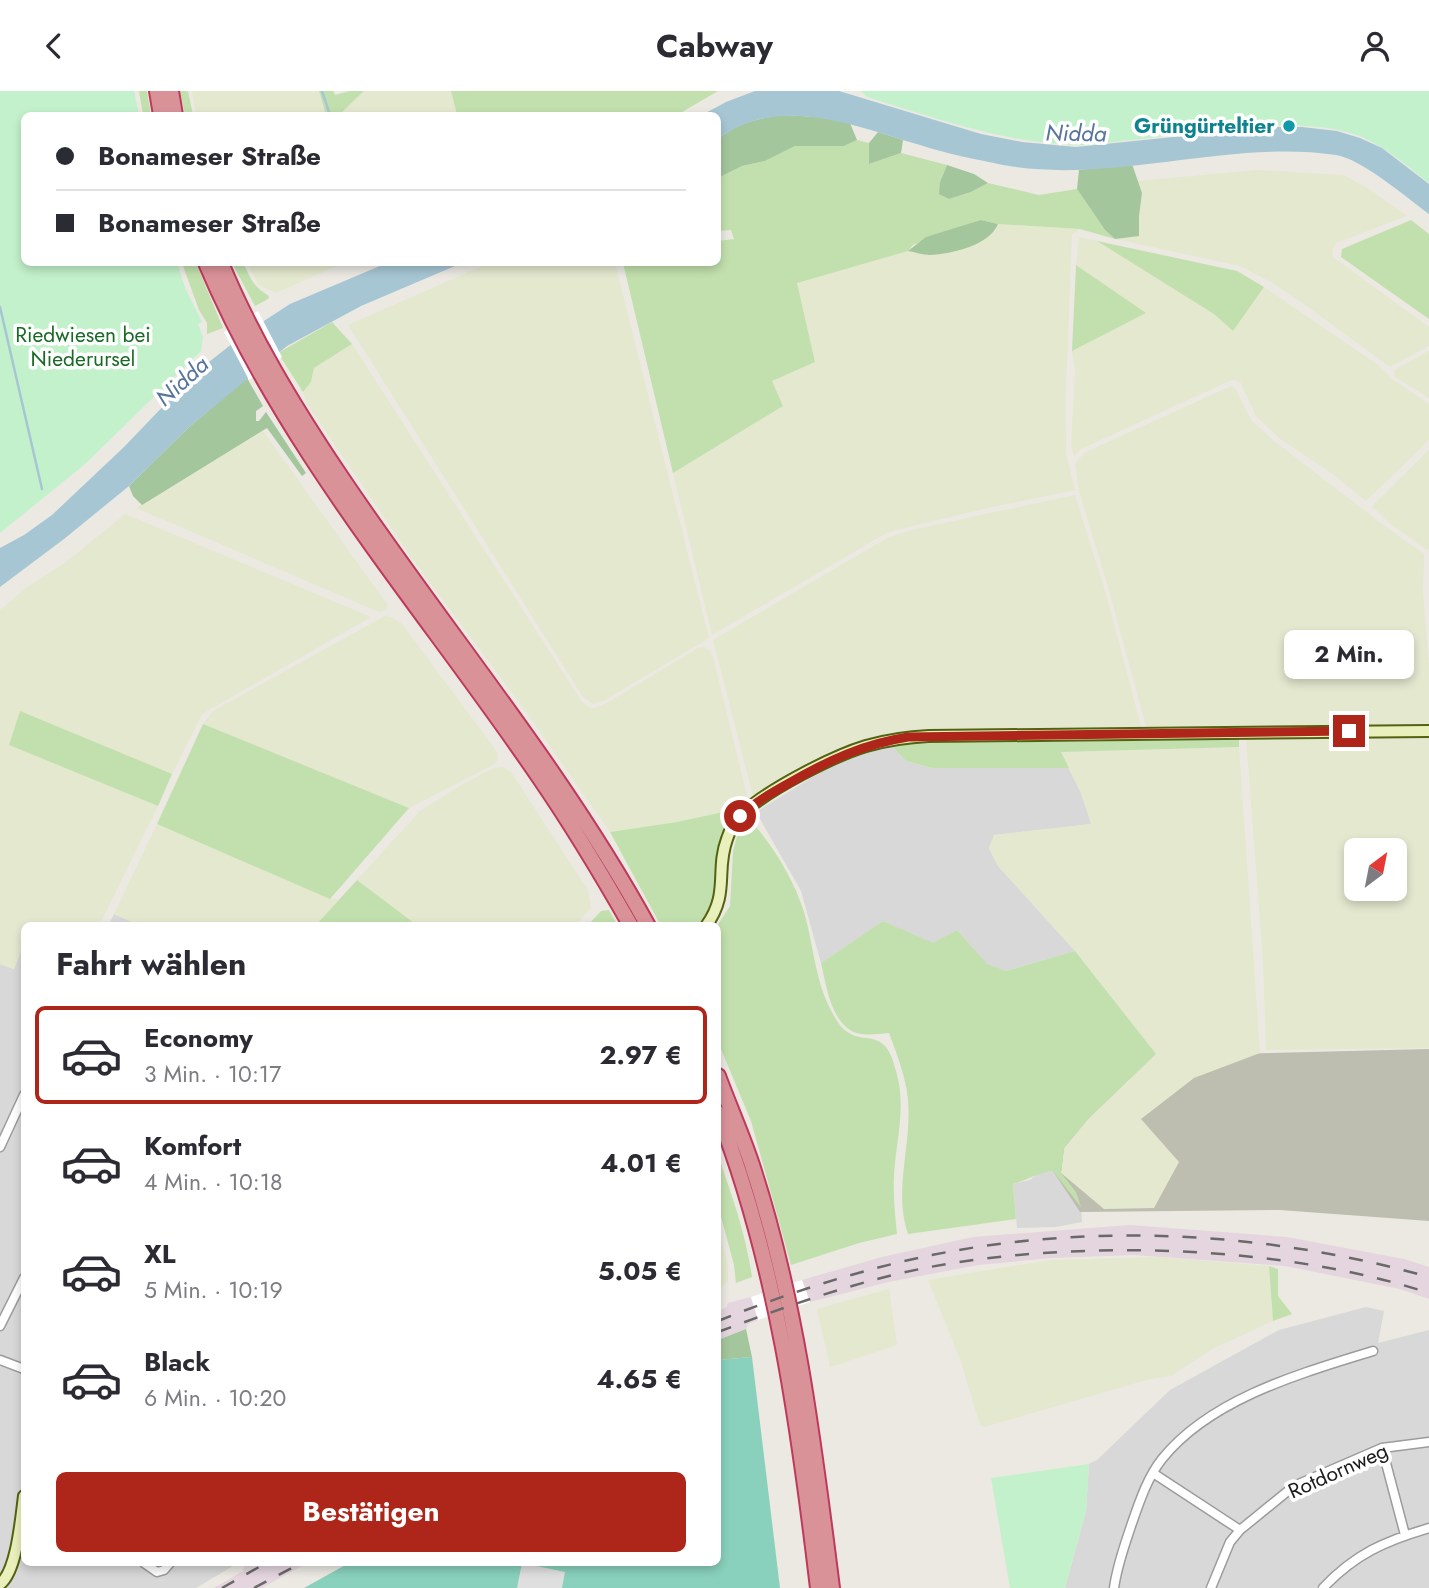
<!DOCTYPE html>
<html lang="de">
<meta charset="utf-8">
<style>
:root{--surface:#fff;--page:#f2f2f3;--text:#2b2b33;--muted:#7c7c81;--line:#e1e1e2;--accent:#ad2619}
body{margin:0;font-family:Jost,sans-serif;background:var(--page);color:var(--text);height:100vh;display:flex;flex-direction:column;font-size:26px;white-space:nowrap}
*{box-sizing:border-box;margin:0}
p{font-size:23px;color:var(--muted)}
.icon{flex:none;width:38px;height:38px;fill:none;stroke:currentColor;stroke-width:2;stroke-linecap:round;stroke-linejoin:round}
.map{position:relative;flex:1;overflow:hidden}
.drawer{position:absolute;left:21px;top:831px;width:700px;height:644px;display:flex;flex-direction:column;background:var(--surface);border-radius:10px;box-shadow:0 4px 10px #0003}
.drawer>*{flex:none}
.top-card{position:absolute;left:21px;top:21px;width:700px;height:154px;border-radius:10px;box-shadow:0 4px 10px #0003;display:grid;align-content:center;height:154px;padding:0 35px;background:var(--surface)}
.needle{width:46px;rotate:32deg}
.buttons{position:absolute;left:1344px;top:747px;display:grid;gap:14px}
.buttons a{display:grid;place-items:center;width:63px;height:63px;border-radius:10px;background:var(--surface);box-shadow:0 4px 10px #0003;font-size:35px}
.end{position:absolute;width:32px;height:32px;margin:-16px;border:9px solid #ad2619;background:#fff;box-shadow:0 0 0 4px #fff}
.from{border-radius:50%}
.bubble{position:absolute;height:49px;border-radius:10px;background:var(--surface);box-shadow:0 4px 10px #0003;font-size:23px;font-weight:700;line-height:49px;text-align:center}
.top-card b{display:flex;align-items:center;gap:24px;height:66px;font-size:26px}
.top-card b+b{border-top:2px solid var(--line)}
.top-card i{width:18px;height:18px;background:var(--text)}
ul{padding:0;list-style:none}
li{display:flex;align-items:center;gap:21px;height:98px;margin:0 14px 10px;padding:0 21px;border:4px solid transparent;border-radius:10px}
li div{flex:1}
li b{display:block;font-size:26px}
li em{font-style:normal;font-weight:700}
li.on{border-color:var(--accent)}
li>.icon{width:63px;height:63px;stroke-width:1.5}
h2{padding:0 35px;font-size:32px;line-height:84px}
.primary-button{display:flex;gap:14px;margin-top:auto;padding:14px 35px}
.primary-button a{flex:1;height:80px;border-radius:10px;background:var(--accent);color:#fff;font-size:28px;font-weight:700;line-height:80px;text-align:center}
header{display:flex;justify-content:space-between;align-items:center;height:91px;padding:0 35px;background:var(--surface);font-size:32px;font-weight:700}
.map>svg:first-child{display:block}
</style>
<header><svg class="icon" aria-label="back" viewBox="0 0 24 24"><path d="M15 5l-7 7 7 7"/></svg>Cabway<svg class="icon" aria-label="person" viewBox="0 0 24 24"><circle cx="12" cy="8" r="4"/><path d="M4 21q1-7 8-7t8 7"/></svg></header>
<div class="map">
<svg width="1429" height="1497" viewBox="0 0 1429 1497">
<rect width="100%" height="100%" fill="#ebe9e2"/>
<path fill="#d9d8d8" d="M891 654 906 670 932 677H1069L1081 702 1092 733 995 744 989 757 998 775 1075 860 1006 880 987 874 957 839 933 853 883 830 821 872 801 800 756 721 832 674Z
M114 823 141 835H108Z
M24 852V1472H238L196 1497H0V873L14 878Z
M1053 1080 1081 1116 1082 1131 1056 1136 1017 1137 1013 1093 1030 1089 1040 1081Z
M1366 1216 1384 1220 1378 1252 1429 1239V1497H1065L1086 1420 1089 1373 1097 1369 1170 1299 1279 1239Z"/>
<path fill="#e4d5df" d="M1130 1134 1287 1146 1404 1168 1429 1176V1208L1400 1198 1285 1175 1134 1164 1051 1167 978 1174 888 1191 810 1211 802 1189 882 1166 973 1146Z
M751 1206 758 1229 748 1233 746 1238 718 1249V1220L727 1216 728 1212Z
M258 1472H307L262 1497H214L243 1480 244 1476 249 1473 253 1475Z"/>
<path fill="#bdbeaf" d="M1429 958V1130L1280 1119 1080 1121 1041 1062 1148 965Z"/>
<path fill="#e4e8cf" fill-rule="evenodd" d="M192 0H319L326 24H196Z
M364 0H451L457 24H339Z
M1257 79 1343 84 1369 98 1407 125 1336 152 1332 159 1333 166 1429 236V255L1390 276 1308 216 1271 191 1240 175 1115 148 1139 144V125L1142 102 1138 90Z
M998 133 1080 138 1072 144 1066 297V363L1075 399 988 417 888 441 712 544 673 382 783 315 772 290 796 192 908 160 929 164 995 141Z
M1079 146 1097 150 1214 223 1233 240 1264 196 1378 274 1392 288 1429 313V349L1366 410 1334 384 1279 347 1256 325 1241 292 1234 288 1081 358 1074 365 1071 355 1075 280 1072 260 1145 222 1076 174Z
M247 172H343L276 202 259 194Z
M489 172H615L709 547 605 609 593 613 583 606 348 234Z
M352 253 582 611 592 618 607 612 698 557 704 556 710 560 713 566 747 705 737 718 677 731 610 741 524 618 411 466 306 311 303 301 311 291 314 277Z
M1429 260V307L1395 286 1394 279Z
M1231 295 1235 297 1251 329 1274 350 1386 436 1424 463 1423 500 1429 574V635L1147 639 1110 503 1079 400 1075 373 1084 362Z
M263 340 387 513 386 519 379 521 136 417Z
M1429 359V458L1427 459 1389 432 1372 415Z
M1075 404 1106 503 1142 639 911 642 819 670 753 705 713 549 889 446 916 438Z
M125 423 371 526 202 623 172 683 20 621 9 654 158 715 99 835H64L57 832 56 835H24V852L14 878 0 873V519L27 496 65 472Z
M385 525 394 527 402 533 498 662V669L493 674 409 717 203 633 213 620Z
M1429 644V957L1266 959 1263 869 1246 647ZM1356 760H1395V798H1356Z
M1239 656 1260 962 1194 987 1141 1028 1179 1071 1154 1117 1104 1118 1061 1082 1064 1057 1088 1028 1155 963 1075 860 998 775 989 757 994 744 1091 733 1081 702 1060 661Z
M503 676 511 681 588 799 591 817 575 835H418L357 789 420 720 458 696 494 677Z
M157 733 330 807 339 809 317 835H141L114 823Z
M718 1136 728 1175V1191L718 1198Z
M1157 1166 1269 1175 1273 1230 1212 1258 1171 1285 1150 1288 984 1336 980 1334 960 1268 928 1189 1051 1169Z
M889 1198 897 1254 830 1276 817 1218Z"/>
<path fill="#c2e0ad" d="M139 0H147L151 24H143Z
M180 0H188L193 24H185Z
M319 0H333L335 4 350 0H364L339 24H326Z
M451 0H718L677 24H457Z
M857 49 869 52V73L901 62 947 74 940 91 949 108 971 101 988 92 1039 104 1077 98 1105 139 1115 148 1080 138 998 133 981 129 913 154 908 160 797 192 815 271 772 290 783 315 673 382 623 172H718V150L734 148 731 139 718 140V87L742 75 765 70 795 55H844Z
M1411 129 1429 143V228L1341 166 1342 158Z
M1097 150 1237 180 1264 196 1233 240 1214 223Z
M182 172H196L223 237 207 243V232L199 219Z
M232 172H243C252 189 252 194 269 205L268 208 255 215Z
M1076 174 1146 222 1072 260Z
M332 231 352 253 314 277 311 291 303 301 278 262Z
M20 620 172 683 158 715 9 654Z
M203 633 409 717 330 808 157 733Z
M1239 648V656L1061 661 1069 677H932L906 670 891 654 981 650 1054 651Z
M737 718 721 744 717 768 718 796 708 822 696 835H661L610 741 677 731Z
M750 729C773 754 794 789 804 821 814 855 815 892 833 923 851 958 870 939 885 955 891 961 895 976 897 984 906 1018 896 1050 894 1084 893 1104 895 1124 897 1143L859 1152 791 1174 751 1030 718 951 717 835 730 815 733 761 737 745Z
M357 789 418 835 316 834Z
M609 819 618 835H587L601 820Z
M883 830 933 852 957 839 987 873 1006 880 1075 860 1156 963 1088 1028 1064 1057 1061 1082 1076 1101 1081 1116 1053 1080C1039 1081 1028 1089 1013 1093L1016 1128 908 1143C893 1098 912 1055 908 1009 906 987 897 963 889 942 877 943 860 946 850 939 830 926 826 893 821 872Z
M718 1065C732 1104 746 1144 752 1186L736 1192 734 1174 718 1114Z
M1269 1175 1278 1178V1205L1292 1223 1273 1230Z"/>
<path fill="#a4c69c" d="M783 24 818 26 850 32 857 49 844 55H795L765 70 742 75 718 87V48C738 32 758 27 783 24Z
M878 41 903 49 901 62 869 73V52Z
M1132 73 1142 102 1139 125V145L1115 148 1105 139 1077 98 1079 79Z
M947 74 974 83 988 92 971 101 949 108 939 103 940 91Z
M981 129 998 133C990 154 952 163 930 164 923 164 915 161 908 160L926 146Z
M247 287 263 315 256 320V330H259L266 321 306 382 302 385 267 337 142 414 133 405 129 395 188 337Z
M746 1238 752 1266 718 1269V1249Z"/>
<path fill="#c3f1cb" d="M0 0H134L139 24H24V172H177L186 199 202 231 198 233 203 246 201 260 84 374 0 442Z
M861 0H1429V92C1409 76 1388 58 1364 47 1306 20 1186 44 1121 50 1106 52 1089 55 1074 54 1002 51 935 27 867 6Z
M1089 1373 1086 1420 1065 1497H1010L991 1387Z"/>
<path fill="#89d1bc" d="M752 1266 780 1497H304L349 1472H718V1269Z"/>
<path fill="#dfdfdf" d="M522 1472 565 1481 562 1497H517Z"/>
<path fill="#a7c6d4" d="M755 0H839L981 43 1022 51 1076 56 1270 36H1302L1337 40 1360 47 1382 57 1429 93V123C1407 107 1362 68 1336 64 1227 48 1111 94 1003 74 975 68 947 63 920 54 855 35 779 2 718 48V24H702L726 11Z
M387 172H462L361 215 287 255 188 337 129 395 64 448 0 496V457L24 444 52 424 124 356 195 282 247 241 290 213Z"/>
<path fill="#fff" d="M258 220 282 266 249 289 224 241Z
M802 1189 810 1211 758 1229 751 1206Z"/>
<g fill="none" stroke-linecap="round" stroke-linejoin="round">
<path stroke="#a7c6d4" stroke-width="2.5" d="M322 0 330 24
M0 216 42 398"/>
<defs>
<path id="street" d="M0 1056 24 1004
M0 1235 24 1187
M0 1269 24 1278
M1382 1357 1405 1444
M1153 1382 1240 1439
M144 1472 157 1481 164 1479 170 1472
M1114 1497C1117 1475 1124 1456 1131 1435 1139 1412 1147 1387 1162 1368 1211 1307 1302 1282 1373 1260
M1211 1497 1230 1451 1240 1439 1294 1395 1382 1357 1429 1351
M1323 1497C1355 1463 1385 1450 1429 1437"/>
<path id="secondary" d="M706 835C730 802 715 780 727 748 730 738 737 728 744 721 769 698 833 665 866 655 887 649 907 646 929 645L1429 640
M0 1493C17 1480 21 1427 24 1405"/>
<path id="highway" d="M157 0 161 24
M171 0 175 24
M206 172C286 362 424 517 539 686 572 734 602 784 631 835
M221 172C251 245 293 314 337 380 439 533 559 673 648 835
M718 985C729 1015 742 1044 752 1074 797 1211 814 1355 832 1497
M718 1022C777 1173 799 1337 818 1497"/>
</defs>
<use href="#street" stroke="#9c9c9c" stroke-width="11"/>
<use href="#secondary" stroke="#536212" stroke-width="14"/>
<use href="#highway" stroke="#bf395b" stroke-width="18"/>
<use href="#street" stroke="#fff" stroke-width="8"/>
<use href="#secondary" stroke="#e9f0bb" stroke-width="10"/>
<use href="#highway" stroke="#da9299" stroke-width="14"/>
<path stroke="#696969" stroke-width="2.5" stroke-dasharray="14 14" stroke-linecap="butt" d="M718 1230C780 1205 844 1184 909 1169 1079 1130 1262 1139 1429 1186
M718 1241C787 1215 857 1190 930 1176 1080 1148 1283 1154 1429 1202
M222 1497 266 1472
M254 1497 301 1472"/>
</g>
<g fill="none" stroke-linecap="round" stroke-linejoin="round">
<path stroke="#ad2619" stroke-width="9" d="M740 725C755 711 773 701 791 691 829 669 864 653 908 646L1349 640"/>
</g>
<circle fill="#0f9aa8" stroke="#fff" stroke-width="2.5" cx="1289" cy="35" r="7"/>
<g text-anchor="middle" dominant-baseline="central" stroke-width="7" stroke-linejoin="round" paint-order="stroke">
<g font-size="21" font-weight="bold" fill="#0d838f" stroke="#fff" text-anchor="end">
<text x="1275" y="35">Grüngürteltier</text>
</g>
<g font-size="21" fill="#186a26" stroke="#fff">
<text x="83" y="244">Riedwiesen bei<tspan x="83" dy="24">Niederursel</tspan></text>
</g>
<g font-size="21" fill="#1b1b1b" stroke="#fff">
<text transform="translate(1338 1380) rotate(-24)">Rotdornweg</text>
</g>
<g font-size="23" font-style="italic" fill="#55739d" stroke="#fff">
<text transform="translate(1076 42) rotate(1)">Nidda</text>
<text transform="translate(182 290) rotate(-42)">Nidda</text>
</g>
</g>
</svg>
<div class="buttons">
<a><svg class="needle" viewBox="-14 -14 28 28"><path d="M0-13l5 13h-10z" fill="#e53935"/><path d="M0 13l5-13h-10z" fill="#7c7c81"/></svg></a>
</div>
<i class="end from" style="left:740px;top:725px"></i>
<i class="end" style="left:1349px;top:640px"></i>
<div class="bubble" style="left:1284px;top:539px;width:130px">2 Min.</div>
<div class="top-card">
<b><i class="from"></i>Bonameser Straße</b>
<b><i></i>Bonameser Straße</b>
</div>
<section class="drawer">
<h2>Fahrt wählen</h2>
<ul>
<li class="on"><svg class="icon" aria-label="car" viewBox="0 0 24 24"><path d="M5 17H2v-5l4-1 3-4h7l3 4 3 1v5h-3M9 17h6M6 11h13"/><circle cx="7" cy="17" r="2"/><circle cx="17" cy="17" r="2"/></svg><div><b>Economy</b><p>3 Min. · 10:17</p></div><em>2.97 €</em></li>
<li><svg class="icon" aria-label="car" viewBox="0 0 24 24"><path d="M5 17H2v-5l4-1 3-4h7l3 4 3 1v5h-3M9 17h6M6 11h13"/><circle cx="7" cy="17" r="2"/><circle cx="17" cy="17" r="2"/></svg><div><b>Komfort</b><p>4 Min. · 10:18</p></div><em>4.01 €</em></li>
<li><svg class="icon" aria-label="car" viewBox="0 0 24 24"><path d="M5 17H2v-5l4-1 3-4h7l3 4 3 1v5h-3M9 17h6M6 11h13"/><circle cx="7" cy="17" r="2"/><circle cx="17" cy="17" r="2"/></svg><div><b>XL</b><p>5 Min. · 10:19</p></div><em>5.05 €</em></li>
<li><svg class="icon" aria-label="car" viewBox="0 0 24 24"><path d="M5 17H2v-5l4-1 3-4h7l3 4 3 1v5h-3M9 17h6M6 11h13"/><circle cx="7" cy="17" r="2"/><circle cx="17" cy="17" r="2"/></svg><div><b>Black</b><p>6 Min. · 10:20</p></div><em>4.65 €</em></li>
</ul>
<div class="primary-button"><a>Bestätigen</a></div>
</section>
</div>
